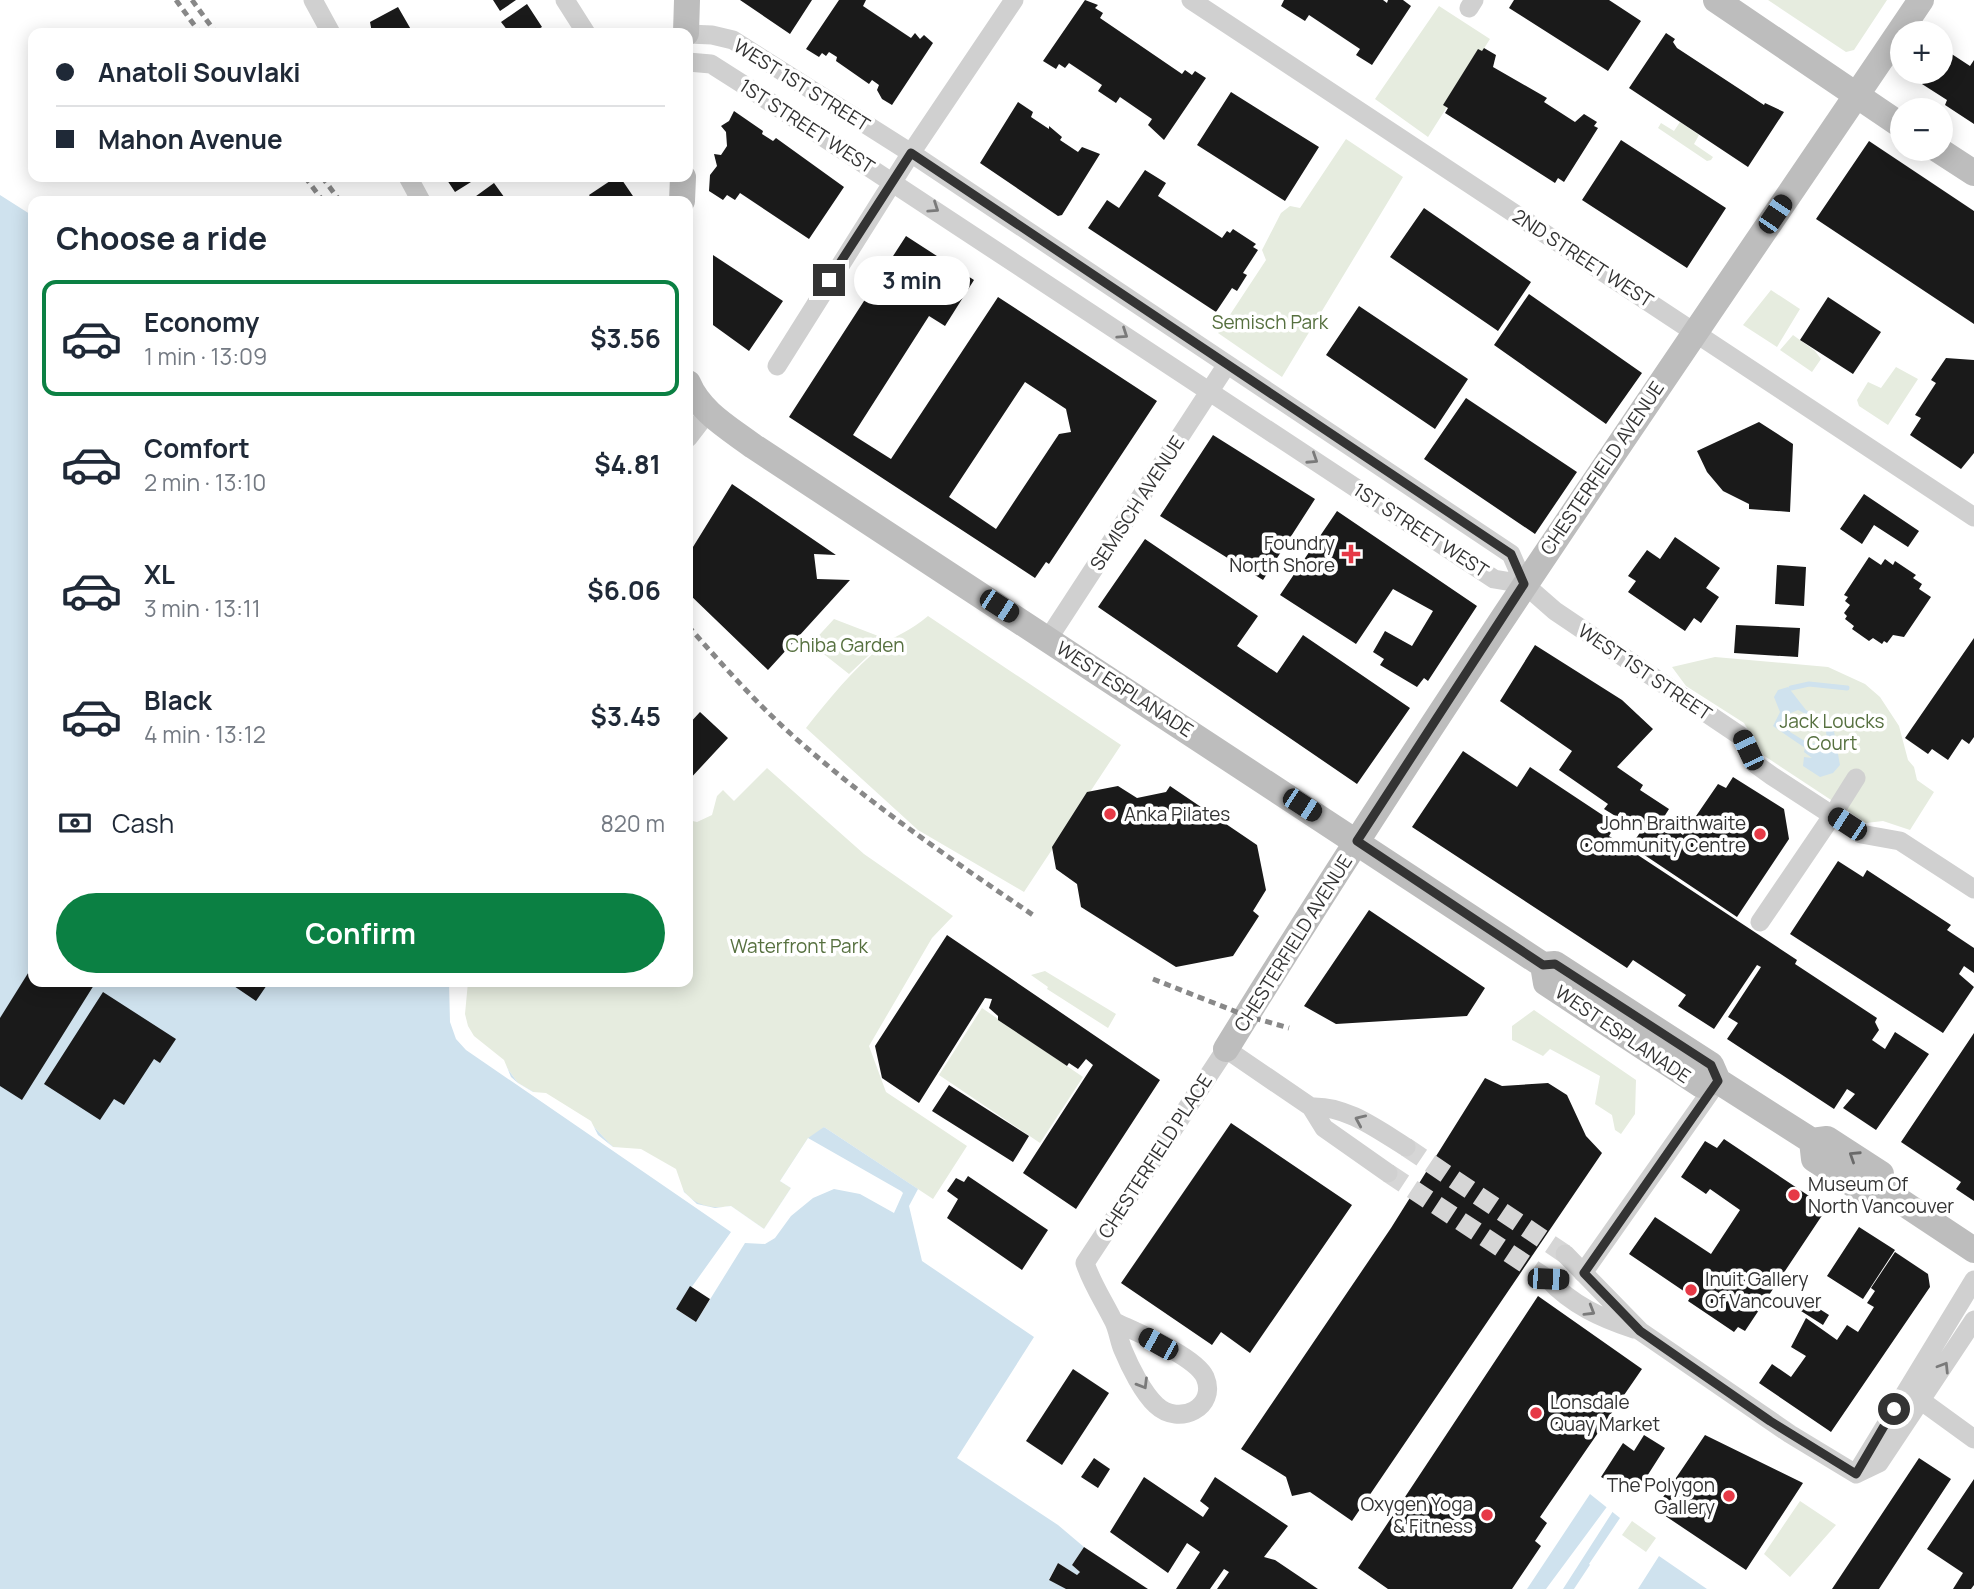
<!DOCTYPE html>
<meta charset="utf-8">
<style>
:root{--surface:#fff;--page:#f6f6f7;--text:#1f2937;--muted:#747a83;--line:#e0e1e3;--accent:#0b8043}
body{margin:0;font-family:Manrope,sans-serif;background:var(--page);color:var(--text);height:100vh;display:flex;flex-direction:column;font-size:26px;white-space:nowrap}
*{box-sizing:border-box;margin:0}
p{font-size:23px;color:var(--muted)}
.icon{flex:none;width:38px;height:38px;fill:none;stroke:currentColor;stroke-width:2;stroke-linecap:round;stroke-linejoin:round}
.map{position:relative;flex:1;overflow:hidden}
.sheet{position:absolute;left:28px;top:196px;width:665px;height:791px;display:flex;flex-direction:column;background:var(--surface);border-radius:14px;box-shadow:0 4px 18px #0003}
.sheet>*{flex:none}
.banner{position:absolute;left:28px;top:28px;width:665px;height:154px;border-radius:14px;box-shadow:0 4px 18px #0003;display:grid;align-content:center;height:154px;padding:0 28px;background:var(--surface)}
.tools{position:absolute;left:1890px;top:21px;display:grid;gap:14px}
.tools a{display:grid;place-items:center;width:63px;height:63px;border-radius:50%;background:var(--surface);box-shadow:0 4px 18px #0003;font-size:35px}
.end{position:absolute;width:32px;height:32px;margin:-16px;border:9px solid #333;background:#fff;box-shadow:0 0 0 4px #fff}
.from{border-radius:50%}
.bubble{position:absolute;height:49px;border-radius:24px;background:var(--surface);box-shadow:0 4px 18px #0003;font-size:23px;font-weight:700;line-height:49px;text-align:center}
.car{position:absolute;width:21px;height:42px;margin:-21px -10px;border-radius:9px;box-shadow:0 0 5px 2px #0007;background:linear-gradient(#222 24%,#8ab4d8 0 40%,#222 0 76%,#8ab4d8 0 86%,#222 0)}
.banner b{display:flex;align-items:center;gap:24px;height:66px;font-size:26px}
.banner b+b{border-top:2px solid var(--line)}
.banner i{width:18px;height:18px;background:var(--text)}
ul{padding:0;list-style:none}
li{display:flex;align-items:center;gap:21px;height:116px;margin:0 14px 10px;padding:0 14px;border:4px solid transparent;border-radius:14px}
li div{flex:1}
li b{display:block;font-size:26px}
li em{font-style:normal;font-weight:700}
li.active{border-color:var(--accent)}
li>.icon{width:63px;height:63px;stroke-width:1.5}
h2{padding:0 28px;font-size:32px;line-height:84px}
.pay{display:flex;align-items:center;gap:18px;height:77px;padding:0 28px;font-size:26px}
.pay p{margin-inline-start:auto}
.primary-button{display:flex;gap:14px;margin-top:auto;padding:14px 28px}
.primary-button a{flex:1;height:80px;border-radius:42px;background:var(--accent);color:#fff;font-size:28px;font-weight:700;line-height:80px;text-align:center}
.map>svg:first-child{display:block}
</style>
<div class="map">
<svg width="1974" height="1589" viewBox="0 0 1974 1589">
<rect width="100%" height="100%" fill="#fff"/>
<path fill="#e6ecdf" d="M1768 0H1887L1854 50 1846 52Z
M1439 6 1490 39 1428 137 1375 99Z
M1680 122 1699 135 1694 144 1713 157 1711 160 1707 161 1658 128 1661 123 1674 131Z
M1346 139 1403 177 1282 377 1218 333 1266 260 1262 250 1281 213 1290 206 1300 208Z
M1771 290 1800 309 1777 347 1743 325Z
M1793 335 1815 351 1821 359 1812 372 1780 350Z
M1896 367 1918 379 1888 425 1859 406 1857 400 1868 382 1881 388Z
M928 616 1121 745 1024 892 918 830 806 728C829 699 853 669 882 646 897 634 911 631 928 616Z
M834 619 886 639 849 674 811 644Z
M1715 657 1828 667 1865 684 1880 697 1899 726 1908 760 1914 767 1917 780 1934 792 1910 830 1883 821 1866 823 1763 755 1744 723 1686 686 1672 667Z
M767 768 864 854 953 916 932 938 869 1046 886 1092 967 1146 933 1199 824 1127 780 1181 791 1188 764 1229 731 1206 715 1208 697 1204 684 1192 678 1180 636 1150 613 1147 594 1127 518 1083 505 1065 471 1039 465 1027V982H688V820L697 822 712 815 717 796 723 790 734 801Z
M1045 971 1116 1014 1108 1028 1047 989 1048 987 1031 975Z
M982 1008 1083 1077 1040 1143 939 1075Z
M1534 1010 1636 1080 1635 1114 1621 1134 1615 1130 1612 1115 1595 1104 1600 1076 1550 1049 1543 1056 1512 1040V1026Z
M1800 1501 1836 1525 1790 1577 1764 1554Z
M1632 1521 1656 1538 1646 1552 1622 1535Z"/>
<path fill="#cfe2ee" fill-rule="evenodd" d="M0 195 33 216V982H465L462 1014 471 1039 505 1065 518 1083 594 1127 613 1147 636 1150 677 1174C682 1201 706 1211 731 1206L764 1229 791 1188 780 1181 808 1138 824 1127 918 1189 909 1206 922 1261 1034 1337 957 1458 1058 1525 1084 1547 1072 1565 1080 1572 1077 1575 1058 1563 1049 1579 1066 1589H0Z
M1788 687 1806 710 1833 726 1840 765 1833 773 1820 777 1803 766 1804 757 1812 758 1804 752 1805 748 1773 726 1780 712 1774 697 1778 690ZM1798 710 1825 724 1827 739 1821 744 1808 743 1790 732 1786 715Z
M1590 1494 1620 1518 1589 1564 1627 1589H1527Z
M1659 1556 1707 1589H1638Z"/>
<path fill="#fff" d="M449 982H468L465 1014 468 1026 474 1036 504 1060 511 1077 518 1083 533 1092 546 1093 591 1121 598 1135 613 1147 641 1149 676 1169 684 1192 697 1204 715 1208 731 1206 764 1229 791 1188 780 1181 808 1138 901 1191 903 1193 894 1213 860 1194 834 1189 813 1198 791 1216 775 1238 765 1244 745 1243 696 1322 676 1309 731 1232 466 1050 456 1039 450 1022Z
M1609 1504 1615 1508 1563 1589H1546Z
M1623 1515 1594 1563 1631 1589H1574Z"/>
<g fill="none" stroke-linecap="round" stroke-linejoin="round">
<path stroke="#cfe2ee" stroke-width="5" d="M1791 688 1809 684 1847 688"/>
</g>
<path fill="#1a1a1a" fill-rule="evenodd" d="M493 0H516L500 11Z
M740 0H812L790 34Z
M839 0H866L863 6 911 38 915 33 920 39 924 35 933 43 892 105 882 99 877 90 879 85 872 80 869 84 836 61 837 57 829 52 826 56 822 53 819 57 806 49Z
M1085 0 1098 5 1095 8 1103 13 1100 18 1182 74 1185 70 1192 75 1195 71 1206 78 1164 140 1148 125 1152 119 1120 97 1116 103 1098 91 1102 85 1069 63 1065 68 1059 64 1056 69 1043 61Z
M1284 0H1383L1387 3 1388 0H1403L1411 6 1372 65 1356 55 1360 49 1309 15 1305 21 1281 6Z
M1514 0H1609L1641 21 1608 71 1509 8Z
M527 4 542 27 532 33H516L512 28 508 31 501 22Z
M398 7 413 33H372L370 22Z
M1666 33 1675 39 1673 42 1677 48 1764 105 1765 103 1784 112 1748 167 1629 88Z
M1941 47 1970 66 1974 60V124L1945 105 1947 100 1911 77 1915 72H1941Z
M1484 48 1496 55 1493 67 1547 98 1544 102 1575 122 1584 114 1597 122 1594 126 1598 128 1564 182 1558 178 1555 183 1445 113 1448 108 1443 105 1478 49 1482 51Z
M1231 92 1319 147 1285 201 1197 145Z
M1018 102 1033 112 1031 117 1049 129V126L1062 137 1060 140 1078 152 1082 147 1100 154 1062 215 1058 216 980 163Z
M734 111 763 131 762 134 773 141 776 138 844 187 809 239 740 193 735 200 727 195 723 200 709 191 710 175 717 166 714 154 721 155 727 146 726 132 721 126 729 121Z
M1621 140 1726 208 1687 268 1582 200Z
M1869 141 1974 211V324L1816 219Z
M1145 170 1166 183 1158 196 1222 238 1227 231 1230 233 1233 229 1256 244 1253 247 1258 250 1243 273 1247 275 1237 291 1232 288 1216 312 1088 228 1107 200 1119 208Z
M445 177H479L455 192Z
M616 177H620L635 199 593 201 589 195Z
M494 183 507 201H473L472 199Z
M1424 208 1531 282 1498 331 1390 257Z
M906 236 974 280 945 326 929 316 853 435 891 459 998 297 1157 401 1049 564 1046 562 1035 578 789 417ZM1025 382 1066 409 1071 432 1059 434 996 529 949 497Z
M713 255 783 301 749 351 713 325Z
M1529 294 1642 373 1606 424 1494 345Z
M1828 297 1881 332 1853 374 1800 340Z
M1359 306 1468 379 1435 429 1326 355Z
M1946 358 1974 360V453L1961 469 1910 435 1921 418 1915 415 1936 383 1931 380Z
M1466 398 1577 472 1535 534 1424 459Z
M1759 422 1793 444 1790 512 1749 509V504L1723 491 1707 472 1697 451Z
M1213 435 1315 499 1263 580 1160 516Z
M732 484 836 555 814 554 817 579 850 580 768 670 688 593V555Z
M1864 494 1919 531 1908 547 1874 525 1862 544 1840 529Z
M1337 511 1477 606 1428 681 1424 678 1417 687 1380 665 1384 659 1373 652 1385 631 1412 646 1433 611 1393 589 1356 644 1280 595Z
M1675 537 1720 568 1706 588 1719 597 1701 623 1694 618 1685 631 1628 592 1636 581 1628 576 1647 550 1660 559Z
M1145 539 1258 616 1237 646 1277 673 1303 635 1410 708 1357 784 1098 607Z
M1869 557 1881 565 1885 559 1893 565 1895 561 1916 575 1913 578 1922 584 1919 589 1931 597 1904 637 1893 635 1887 643 1884 641 1882 644 1873 638 1869 641 1852 629 1854 626 1845 619 1847 616 1844 613 1850 605 1845 601 1848 597 1844 595Z
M1777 565 1806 567 1804 606 1775 604Z
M1736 625 1800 628 1798 657 1734 653Z
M1974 638V737L1969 744 1962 739 1948 760 1932 749 1928 754 1905 738Z
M1535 645 1622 700 1653 729 1617 767 1643 785 1640 790 1669 809 1662 820 1683 835 1718 784 1726 788 1733 777 1784 809 1789 839 1737 917 1631 846 1643 828 1620 812 1617 817 1604 809 1608 804 1559 770 1572 751 1500 701Z
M700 712 728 738 688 781V725Z
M1463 751 1517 787 1530 767 1616 824 1609 836 1797 960 1795 964 1877 1018 1875 1022 1879 1030 1872 1040 1885 1049 1895 1032 1929 1054 1876 1130 1843 1108 1855 1094 1847 1089 1834 1109 1727 1039 1738 1023 1728 1017 1761 967 1757 965 1714 1029 1678 1006 1686 995 1633 960 1627 968 1412 827Z
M1118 786 1137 798 1166 792 1170 786 1257 845 1266 890 1253 911 1259 916 1233 956 1176 967 1081 907 1077 884 1056 869 1052 847 1087 792Z
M1838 861 1863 877 1867 870 1951 925 1947 930 1974 948V973L1964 966 1959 974 1974 987 1943 1033 1790 934Z
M1369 910 1485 988 1467 1016 1336 1024 1304 1006Z
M947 935 1160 1080 1076 1209 1023 1173 1093 1065 1086 1059 1078 1069 1069 1063 1067 1066 998 1020V1016L989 1008 992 999 985 998 919 1103 882 1078 875 1046Z
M30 970 33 982H89L94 985 22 1100 0 1086V1018Z
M228 982H269L256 1001Z
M103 992 176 1039 160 1063 154 1059 124 1105 114 1099 100 1120 44 1084Z
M1974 1033V1201L1956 1189 1961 1182 1901 1142Z
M1485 1078 1502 1086 1548 1083 1567 1095 1586 1136 1602 1153 1352 1521 1310 1492 1292 1496 1286 1477 1241 1449 1391 1228Z
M949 1085 1029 1136 1013 1162 932 1111Z
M1231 1123 1352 1205 1250 1353 1221 1332 1212 1345 1121 1283Z
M1724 1139 1827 1208 1745 1331 1738 1327 1734 1332 1688 1301 1691 1296 1629 1254 1655 1217 1711 1254 1740 1210 1710 1189 1706 1194 1681 1177 1705 1141 1717 1148Z
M968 1176 1048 1230 1022 1270 947 1218 958 1199 947 1191 956 1178 964 1182Z
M1859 1227 1895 1250 1863 1299 1827 1276Z
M1895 1252 1928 1274 1930 1287 1831 1432 1759 1383 1772 1364 1791 1377 1806 1356 1791 1347 1806 1318 1837 1340 1847 1325 1858 1332 1874 1307 1867 1303 1875 1291 1871 1288Z
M690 1286 710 1299 696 1322 676 1309Z
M1538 1296 1642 1369 1540 1517 1547 1523 1535 1541 1541 1546 1512 1589H1388L1358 1568Z
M1807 1301 1829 1315 1823 1325 1801 1311Z
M1073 1369 1109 1393 1062 1465 1026 1441Z
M1644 1435 1665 1448 1635 1495 1601 1477 1623 1443 1634 1451Z
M1705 1435 1803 1483 1746 1570 1655 1509Z
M1094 1458 1110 1469 1098 1488 1081 1477Z
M1919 1458 1951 1479 1879 1589H1832Z
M1144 1477 1203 1517 1209 1508 1200 1501 1215 1477 1288 1526 1264 1557 1275 1560 1318 1589H1217L1229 1572 1224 1569 1210 1589H1176L1200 1552 1187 1543 1168 1573 1110 1532Z
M1974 1479V1585L1971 1589H1953L1963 1573 1927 1549Z
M1084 1547 1148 1589H1066L1049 1580 1058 1563 1077 1575 1080 1572 1072 1565Z"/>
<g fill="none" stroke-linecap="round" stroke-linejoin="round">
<path stroke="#d6d6d6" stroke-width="19" stroke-dasharray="19 10" stroke-linecap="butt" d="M1406 1147 1565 1254
M1388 1173 1548 1279"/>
<path stroke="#d0d0d0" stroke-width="19" d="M313 0 331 33
M565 0 586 33
M1191 0 1974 517
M1469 8 1474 0
M688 34 712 35 733 40 911 153 1511 554 1524 584 1555 611 1742 737 1754 763 1772 776 1861 834 1900 841 1974 889
M688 62 711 64 744 85 1494 579 1524 584
M408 177 421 201
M777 366 911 153 1014 0
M688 438 708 412
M1048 639 1226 366
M1839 805 1856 778
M1760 922 1828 822
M1311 1107C1345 1105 1377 1129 1406 1147
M1565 1254 1640 1331 1790 1434 1856 1474
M1583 1273 1718 1081
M1548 1279C1572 1305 1601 1318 1634 1329
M1115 1322C1136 1332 1195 1356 1205 1377 1218 1407 1179 1427 1156 1405 1143 1393 1130 1367 1123 1350 1119 1341 1118 1329 1113 1320 1103 1300 1092 1284 1085 1263L1226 1049 1311 1107 1324 1128 1388 1173
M1923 1402 1974 1439
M1856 1474 1974 1280
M1856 1474 1879 1463 1974 1320"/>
<path stroke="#bdbdbd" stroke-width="26" d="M1716 0 1902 126
M686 33 687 0
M1937 149 1974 173
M682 201 683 177
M688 383C700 412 729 428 753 446L1543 965 1555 964 1711 1065 1718 1081 1812 1141 1827 1139 1881 1174 1882 1189
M1543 965 1546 983 1701 1085 1718 1081
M1226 1049C1446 692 1686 348 1921 0
M1812 1141 1814 1159 1868 1194 1882 1189
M1882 1189 1974 1250"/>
<path stroke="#888" stroke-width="5" stroke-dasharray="7 5" stroke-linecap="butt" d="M176 0 200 33
M192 0 216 33
M305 177 323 201
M322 177 340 201
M688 626C721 663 754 701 792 735 867 802 949 858 1033 915
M1153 979 1247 1016 1289 1028"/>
</g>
<defs><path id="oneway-chevron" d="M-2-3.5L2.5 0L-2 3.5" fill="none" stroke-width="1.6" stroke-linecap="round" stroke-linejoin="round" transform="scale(1.75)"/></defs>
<g stroke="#7a7a7a">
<use href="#oneway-chevron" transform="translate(934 208) rotate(34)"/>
<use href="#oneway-chevron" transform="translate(1123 334) rotate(34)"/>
<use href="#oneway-chevron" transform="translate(1313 459) rotate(33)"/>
<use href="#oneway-chevron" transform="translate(1360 1120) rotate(-156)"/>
<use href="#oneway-chevron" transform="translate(1590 1311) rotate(31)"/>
<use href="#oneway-chevron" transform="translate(1944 1367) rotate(-58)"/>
<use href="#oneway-chevron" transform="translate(1143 1384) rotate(59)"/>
</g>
<use stroke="#6a6a6a" href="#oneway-chevron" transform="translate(1854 1156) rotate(-147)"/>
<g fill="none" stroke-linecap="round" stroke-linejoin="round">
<path stroke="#333" stroke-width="9" d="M829 280 911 153 1511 554 1524 584 1357 841 1543 965 1555 964 1711 1065 1718 1081 1584 1273 1640 1331 1770 1421 1856 1474 1894 1409"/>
</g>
<g fill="#e63946" stroke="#fff" stroke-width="2.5">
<path d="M1347.5 543.5h7v7h7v7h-7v7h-7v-7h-7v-7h7z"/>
<circle cx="1110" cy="814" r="7"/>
<circle cx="1760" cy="834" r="7"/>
<circle cx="1794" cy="1195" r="7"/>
<circle cx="1691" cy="1290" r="7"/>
<circle cx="1536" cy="1413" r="7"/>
<circle cx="1729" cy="1496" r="7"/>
<circle cx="1487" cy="1515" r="7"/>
</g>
<g text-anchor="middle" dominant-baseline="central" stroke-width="7" stroke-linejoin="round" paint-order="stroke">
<g font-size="19" fill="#333" stroke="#fff">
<text transform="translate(802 85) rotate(32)">WEST 1ST STREET</text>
<text transform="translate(807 126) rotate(33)">1ST STREET WEST</text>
<text transform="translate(1583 258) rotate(33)">2ND STREET WEST</text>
<text transform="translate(1602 468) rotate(-56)">CHESTERFIELD AVENUE</text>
<text transform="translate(1137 503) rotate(-57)">SEMISCH AVENUE</text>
<text transform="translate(1421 530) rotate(33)">1ST STREET WEST</text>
<text transform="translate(1645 672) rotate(34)">WEST 1ST STREET</text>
<text transform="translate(1125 689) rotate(33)">WEST ESPLANADE</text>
<text transform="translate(1293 943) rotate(-58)">CHESTERFIELD AVENUE</text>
<text transform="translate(1623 1034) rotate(34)">WEST ESPLANADE</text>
<text transform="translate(1155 1156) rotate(-57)">CHESTERFIELD PLACE</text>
</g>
<g font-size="19" fill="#56703f" stroke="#fff">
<text x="1270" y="322">Semisch Park</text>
<text x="845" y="645">Chiba Garden</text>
<text x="1832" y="721">Jack Loucks<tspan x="1832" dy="22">Court</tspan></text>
<text x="799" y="946">Waterfront Park</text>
</g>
<g font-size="19" fill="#333" stroke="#fff" text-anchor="end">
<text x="1335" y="543">Foundry<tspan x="1335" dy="22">North Shore</tspan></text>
<text x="1124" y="814" text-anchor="start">Anka Pilates</text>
<text x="1746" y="823">John Braithwaite<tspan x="1746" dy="22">Community Centre</tspan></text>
<text x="1808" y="1184" text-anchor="start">Museum Of<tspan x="1808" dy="22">North Vancouver</tspan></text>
<text x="1705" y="1279" text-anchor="start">Inuit Gallery<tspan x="1705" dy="22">Of Vancouver</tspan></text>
<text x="1550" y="1402" text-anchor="start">Lonsdale<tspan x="1550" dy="22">Quay Market</tspan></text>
<text x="1715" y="1485">The Polygon<tspan x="1715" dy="22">Gallery</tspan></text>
<text x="1473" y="1504">Oxygen Yoga<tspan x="1473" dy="22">&amp; Fitness</tspan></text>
</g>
</g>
</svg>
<div class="tools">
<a>+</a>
<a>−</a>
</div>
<i class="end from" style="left:1894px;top:1409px"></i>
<i class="end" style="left:829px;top:280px"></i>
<div class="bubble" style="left:854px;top:256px;width:116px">3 min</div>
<i class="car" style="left:1775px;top:214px;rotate:34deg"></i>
<i class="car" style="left:999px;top:606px;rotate:123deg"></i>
<i class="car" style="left:1748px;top:750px;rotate:335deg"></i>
<i class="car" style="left:1302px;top:805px;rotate:123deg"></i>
<i class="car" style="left:1847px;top:824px;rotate:303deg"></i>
<i class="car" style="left:1548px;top:1279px;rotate:92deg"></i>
<i class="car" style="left:1158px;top:1344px;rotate:299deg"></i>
<div class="banner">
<b><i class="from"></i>Anatoli Souvlaki</b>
<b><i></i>Mahon Avenue</b>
</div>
<section class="sheet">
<h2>Choose a ride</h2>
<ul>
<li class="active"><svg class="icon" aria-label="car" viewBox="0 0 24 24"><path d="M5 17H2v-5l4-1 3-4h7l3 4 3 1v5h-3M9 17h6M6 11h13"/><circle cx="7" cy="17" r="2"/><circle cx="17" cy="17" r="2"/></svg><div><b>Economy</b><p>1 min · 13:09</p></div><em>$3.56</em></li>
<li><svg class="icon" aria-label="car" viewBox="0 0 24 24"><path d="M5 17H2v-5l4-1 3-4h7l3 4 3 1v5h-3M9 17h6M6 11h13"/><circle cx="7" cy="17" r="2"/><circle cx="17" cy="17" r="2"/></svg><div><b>Comfort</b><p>2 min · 13:10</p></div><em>$4.81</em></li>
<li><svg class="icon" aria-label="car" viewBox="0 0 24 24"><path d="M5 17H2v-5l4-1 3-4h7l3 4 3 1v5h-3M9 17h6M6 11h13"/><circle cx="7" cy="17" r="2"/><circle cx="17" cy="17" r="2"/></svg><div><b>XL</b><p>3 min · 13:11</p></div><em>$6.06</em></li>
<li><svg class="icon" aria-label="car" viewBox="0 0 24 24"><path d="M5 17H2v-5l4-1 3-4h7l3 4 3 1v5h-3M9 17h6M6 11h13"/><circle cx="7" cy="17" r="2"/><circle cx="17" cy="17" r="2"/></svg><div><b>Black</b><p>4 min · 13:12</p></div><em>$3.45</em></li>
</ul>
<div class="pay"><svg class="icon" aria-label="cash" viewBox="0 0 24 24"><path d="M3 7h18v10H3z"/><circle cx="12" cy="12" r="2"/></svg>Cash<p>820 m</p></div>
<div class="primary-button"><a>Confirm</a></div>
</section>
</div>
